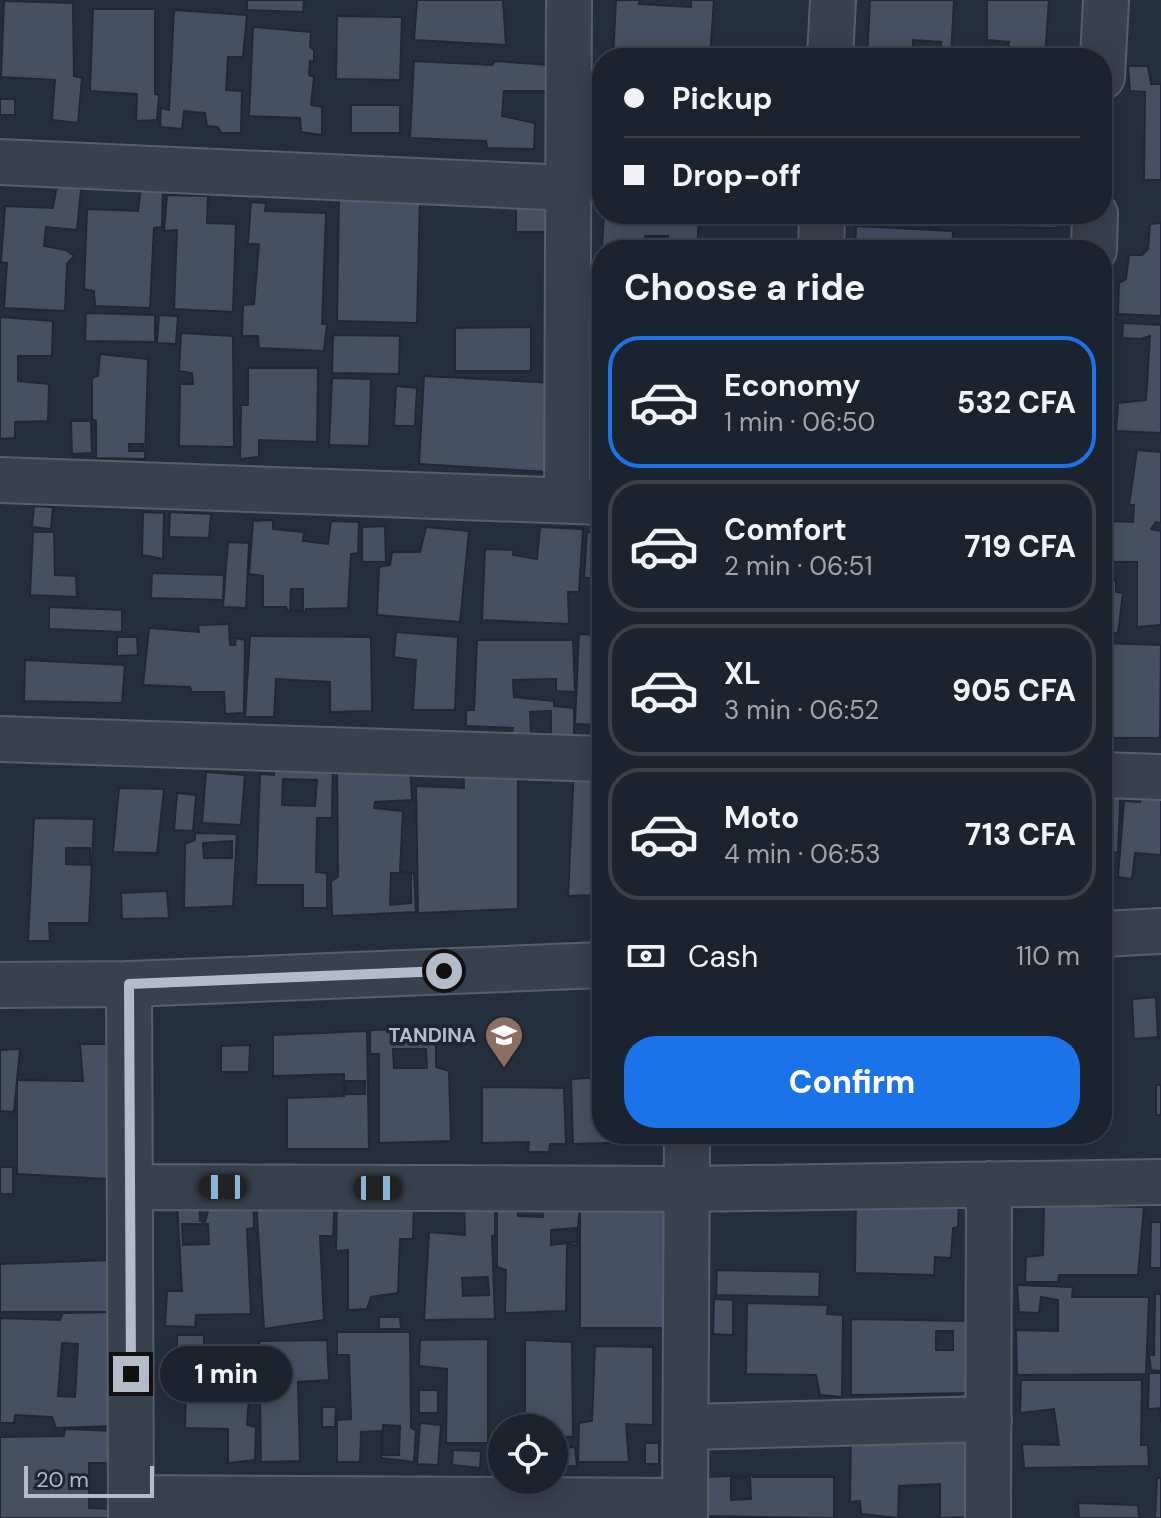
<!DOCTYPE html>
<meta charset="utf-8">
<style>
:root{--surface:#1b232e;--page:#242b36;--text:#f1f3f6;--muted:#a0a4aa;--line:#39404a;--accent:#1a73e8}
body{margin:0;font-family:"DM Sans",sans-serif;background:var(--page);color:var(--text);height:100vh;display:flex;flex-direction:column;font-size:30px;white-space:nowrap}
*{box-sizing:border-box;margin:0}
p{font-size:26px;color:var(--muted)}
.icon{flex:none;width:44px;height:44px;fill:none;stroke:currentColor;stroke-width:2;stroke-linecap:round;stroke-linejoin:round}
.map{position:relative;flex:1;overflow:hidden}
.sheet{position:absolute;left:592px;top:240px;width:520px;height:904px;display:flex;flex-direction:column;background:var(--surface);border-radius:32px;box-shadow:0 4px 20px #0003,0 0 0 2px var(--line)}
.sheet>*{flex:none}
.guide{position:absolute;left:592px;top:48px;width:520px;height:176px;border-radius:32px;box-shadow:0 4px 20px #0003,0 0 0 2px var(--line);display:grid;align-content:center;height:176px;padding:0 32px;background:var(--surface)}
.tools{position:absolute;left:488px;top:1414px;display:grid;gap:16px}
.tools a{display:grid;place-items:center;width:80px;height:80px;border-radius:50%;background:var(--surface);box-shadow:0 4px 20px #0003,0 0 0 2px var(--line);font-size:40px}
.scale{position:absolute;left:24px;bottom:20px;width:130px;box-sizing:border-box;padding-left:8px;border:4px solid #b4bcc9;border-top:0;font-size:22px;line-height:28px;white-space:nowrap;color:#b4bcc9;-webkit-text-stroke:6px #1d2633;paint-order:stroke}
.end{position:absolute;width:36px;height:36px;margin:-18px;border:10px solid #b4bcc9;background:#111;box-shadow:0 0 0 4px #111}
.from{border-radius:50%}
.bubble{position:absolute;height:56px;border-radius:28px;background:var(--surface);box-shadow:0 4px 20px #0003,0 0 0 2px var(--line);font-size:26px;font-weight:800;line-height:56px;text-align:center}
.car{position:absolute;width:24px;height:48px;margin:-24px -12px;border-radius:10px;box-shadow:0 0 6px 2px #0007;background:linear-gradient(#222 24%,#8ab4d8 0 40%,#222 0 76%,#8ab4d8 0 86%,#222 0)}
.guide b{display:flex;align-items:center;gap:28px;height:76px;font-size:30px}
.guide b+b{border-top:2px solid var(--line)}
.guide i{width:20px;height:20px;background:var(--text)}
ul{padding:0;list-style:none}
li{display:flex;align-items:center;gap:24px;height:132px;margin:0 16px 12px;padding:0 16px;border:4px solid var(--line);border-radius:32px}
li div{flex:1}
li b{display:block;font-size:30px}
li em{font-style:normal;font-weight:800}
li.selected{border-color:var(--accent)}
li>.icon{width:72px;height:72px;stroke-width:1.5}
h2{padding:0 32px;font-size:36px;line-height:96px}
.pay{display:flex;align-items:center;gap:20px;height:88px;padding:0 32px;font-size:30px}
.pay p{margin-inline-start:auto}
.primary-button{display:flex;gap:16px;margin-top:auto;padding:16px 32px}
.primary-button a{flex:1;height:92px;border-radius:32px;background:var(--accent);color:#fff;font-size:32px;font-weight:800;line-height:92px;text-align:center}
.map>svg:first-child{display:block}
</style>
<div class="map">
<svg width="1161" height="1518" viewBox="0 0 1161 1518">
<rect width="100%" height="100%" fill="#242f3e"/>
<path fill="#455162" stroke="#1f2835" stroke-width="2" fill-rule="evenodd" d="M247 0H304L303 12 247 10Z
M417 0H503L506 45 414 40Z
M616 0H640L639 4 691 7V0H714L710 58H613Z
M870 0H954L951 58H867ZM913 40 941 42V54L913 51Z
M987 0H1049L1045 58H1006L1009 42 987 40Z
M4 1 73 3 74 76 82 78 78 123 52 120 55 80 1 77Z
M93 9H155V94L159 95 157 120 136 121 137 94 90 91Z
M174 10 247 15 243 57H228L226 90 242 91 241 133H221L218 127 207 126 205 113 184 111 182 129 160 127 161 108 169 110Z
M337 16 402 17 400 80 336 79Z
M253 27 311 32 310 47 314 50V62L310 61 309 75 314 77 311 105 322 107V135L301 132 300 118 249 116Z
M414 61 492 65 495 61 549 65 547 91H504L502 116 535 123 534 149 487 148 486 141 410 138Z
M1128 66H1148L1151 84H1161V180H1144L1145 92 1130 91Z
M0 99H15V115H0Z
M351 105H400V133H351Z
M63 185 81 189 77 230 46 227 44 246 66 250 74 256 67 264 65 311 4 308 7 263 1 262 5 206 53 208 56 190Z
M163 185 162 227 154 228 150 308 95 306 94 291 84 289 87 209 138 211 141 186Z
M339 194 420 195 417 323 337 321Z
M167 195 208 196 207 223 236 224 233 312 174 309 177 230 164 231Z
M251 202 266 203 265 211 326 213 322 324H327L324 351 259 348 258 336H242L243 305 254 304 259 244H248Z
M516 204H547V232H516Z
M604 214 699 216 697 250H668V236H645V250H602V330H597Z
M714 214H798L797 219Z
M969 214H1011L1010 222 1026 223V214H1059L1058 228 1007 227 1005 219 969 218Z
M1161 223V316L1118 314 1119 283 1126 279 1129 255H1142L1148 249 1150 224Z
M856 226 953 231 952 250H855Z
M966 241 1033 243V250H965Z
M86 313 155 315V342L85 341Z
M159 315 178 316 176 344 157 343Z
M0 317 53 321 52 356H18V381L49 384 48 421 15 422V438L0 439Z
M1123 323 1161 325V433L1116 431 1118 403 1146 400 1150 336 1141 339 1122 338Z
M531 327V371H455V328Z
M181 333 233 336 234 447 179 446 180 384H193L192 373 179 371Z
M333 335 400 336 399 374 332 373Z
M100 354 148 359 145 459 96 458V421L92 419V378L98 376ZM129 444H143V451H129Z
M248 368H318L317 442 259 440V457L240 459 241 405H248Z
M424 376 556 383 550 472 419 464Z
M332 378 371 379 369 446 329 445Z
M396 386 417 388 415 426H394Z
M589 419H602V464H589Z
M71 421H91L92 453 72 454Z
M1137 450 1161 452V523L1156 522 1151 529 1161 531V625L1137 627V562H1112L1111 521 1133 522 1134 505H1129Z
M34 506 53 507 51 529 32 527Z
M143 512 164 513 163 559 142 555Z
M170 512 211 514 209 538 169 537Z
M273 520V529L304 532 303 541 328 544 331 521 359 522 358 553 351 554 348 608 306 609 305 612 288 611 286 607H263V576L249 574 253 521ZM291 589H303V610H290Z
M385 526 386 562H362V527Z
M426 527 469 531 460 622 377 615 379 567 390 565 392 552H420Z
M540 527 583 529 579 592H568L569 624 482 620 485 549 514 550 513 555 537 559Z
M33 532H54L55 575 76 576 77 597 30 595Z
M587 532 602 534V627H598L599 578H584Z
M228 542 249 543 246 608 223 607Z
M152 573 224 575 223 600 151 598Z
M1116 580V592L1123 593 1118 633 1102 635 1104 582Z
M49 607 122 610V632L49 629Z
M229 624 230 645H235L236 638 245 640 244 713 225 714 224 692H192L190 687 143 685 149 628 199 632 198 625Z
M396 632 458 637 455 710H413L416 660 394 657Z
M579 634 602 635V725L575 724Z
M250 636 371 637 372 711 330 712V682L276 679 274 717H245Z
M117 637H137L138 655 117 656Z
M477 640H573L575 692 556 691V679L513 680 514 697 554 701V706L574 708V737L512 734 513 728 466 726V710H474ZM551 711V733H531L530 712Z
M1102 643 1161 645 1160 738H1102V731L1110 730V712L1102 713Z
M25 660 125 665 122 703 24 701Z
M275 755 333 761 332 818H317L316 872 327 873V908H303V885H256L260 774 274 775ZM283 779 317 780 315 806 282 805Z
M463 765 518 767V909L418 913 416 786 464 788Z
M337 766 410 767 412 800 375 802 374 808 403 811 400 871 414 873 416 912 332 916 331 881 338 877ZM391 873H411V903L390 905Z
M574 769 602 770V895L568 896Z
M206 772 245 775 241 825 202 823Z
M1102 779 1121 780 1118 852 1102 853Z
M119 788 164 789 157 853 113 852Z
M177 793 196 795 193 831 174 830Z
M1142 795 1161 796V855L1135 853 1132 879 1118 877 1124 801 1140 802Z
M34 818 94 819 89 923H49L50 941H28ZM66 848H90V865L66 864Z
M195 833 237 834 233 906 184 908 185 844 195 840ZM232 841V858H204L203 843Z
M167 891 169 918 122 919 121 893Z
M1156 997 1158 1037 1134 1039 1132 999Z
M436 1028V1067L449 1071 451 1141 379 1143V1054H370V1030ZM393 1049H426L427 1068H394Z
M367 1031 369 1149H287V1098L344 1096V1074L273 1076V1035ZM346 1081H365V1094H345Z
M80 1044H106L108 1179 17 1174V1080L83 1081Z
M250 1045 249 1072H221V1046Z
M20 1049 14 1112 0 1111V1050Z
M602 1077V1134H645V1142L573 1144 571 1079Z
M1156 1085H1161V1115H1156Z
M482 1087 564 1088 566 1144H550L549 1152H528L529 1142 482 1143Z
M0 1167H13V1194H0Z
M580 1192 666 1193 665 1328H580Z
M233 1194H253L254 1228 247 1229 251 1314 196 1315 195 1327 165 1326 167 1291H182L177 1202H199L200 1221 205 1222 209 1207 234 1210ZM182 1224H208L209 1244 183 1245Z
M495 1194V1236H492L495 1319 424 1320 429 1232 465 1235 464 1197ZM488 1277 489 1295 463 1296 462 1278Z
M856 1196 959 1201 958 1227 953 1228 951 1258 935 1257 934 1275 855 1273Z
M335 1197 333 1236H320L324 1320 264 1329 256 1198Z
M337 1197H414L413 1239H400L398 1293 371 1297 367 1309 348 1310V1250L336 1251Z
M497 1197 518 1198V1216L543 1217 542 1197 580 1198 577 1245 567 1244 566 1311 505 1313 506 1270 497 1267ZM576 1228 577 1242 551 1245V1230Z
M1044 1205 1144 1207 1138 1275H1059L1058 1282H1025L1026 1257 1043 1255Z
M1151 1222H1161V1268H1150Z
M114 1260 115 1312H0V1264Z
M717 1270 820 1272 819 1297 716 1295Z
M1017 1285 1073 1287 1072 1297H1149L1146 1374 1017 1375 1016 1330 1058 1331V1300L1041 1297 1039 1313 1019 1312Z
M1155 1294H1161V1371L1151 1370 1149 1355H1154Z
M714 1299 733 1300V1335L713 1334Z
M747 1303 828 1305 827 1314 843 1315 842 1397 820 1395 816 1375 746 1374Z
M114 1312 112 1426 56 1428 52 1417 15 1415 14 1423H0V1318L60 1320 63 1313ZM62 1343 78 1344 75 1397 58 1396Z
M379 1317H400L401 1329H379Z
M851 1319 971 1321 970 1393 851 1395ZM936 1331H953V1350H936Z
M337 1332H410L411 1428 416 1430 414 1462 381 1458V1431L361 1432 360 1462H337V1420L351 1419 349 1355H337ZM383 1425 400 1426 399 1455H382Z
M177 1335H204V1350L177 1349Z
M488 1339V1443H446L447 1369 419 1366 420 1340Z
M327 1340 329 1380 298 1382 300 1461 261 1462 259 1341Z
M525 1340 572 1342 573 1437 554 1436V1428H549V1425L525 1424Z
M595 1346 653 1347V1425L626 1424 629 1462H578L579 1423 592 1421Z
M187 1356 252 1360 247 1425 256 1427 255 1460 228 1463V1429L185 1428Z
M1149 1373H1161V1423L1160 1408 1148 1409Z
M1021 1380H1142L1141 1445H1148L1149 1466 1024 1468 1022 1444 1059 1445 1054 1409 1020 1413Z
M419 1390H438V1413H419Z
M322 1407H336L335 1427H322Z
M420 1423 441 1425 438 1465 417 1464Z
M65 1429 115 1431V1463H89V1508L115 1509V1518H0V1437L64 1436Z
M972 1430 971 1517 940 1518V1484L899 1486 898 1518 861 1514 860 1501 850 1502 851 1431Z
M645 1443H659V1464H645Z
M575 1447 577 1466 558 1467V1448Z
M453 1450 481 1451 480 1468 452 1465Z
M752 1475 753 1477H834V1518L705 1516 707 1477ZM750 1477 751 1499 731 1500V1478Z
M1157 1478H1161V1518H1155Z
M1078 1503 1138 1505 1139 1518H1079Z"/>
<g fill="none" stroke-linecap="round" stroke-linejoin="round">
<defs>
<path id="minor" d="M830 58 833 0
M1102 77 1106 0
M0 162 570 188
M821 250 822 214
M1094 250 1095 214
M0 480 602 502
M567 500 569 0
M0 739 602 759
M1102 775 1161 777
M129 984 131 1518
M130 1187 687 1189 1161 1182
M686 1427 989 1419
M131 1498 685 1501
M685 1518 687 1134
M988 1518 989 1184"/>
<path id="tertiary" d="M1102 934 1161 931
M0 985 129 984 602 965"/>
</defs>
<use href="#minor" stroke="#565f6c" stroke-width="48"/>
<use href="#tertiary" stroke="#565f6c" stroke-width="48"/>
<use href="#minor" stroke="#38414e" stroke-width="44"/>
<use href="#tertiary" stroke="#38414e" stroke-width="44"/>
</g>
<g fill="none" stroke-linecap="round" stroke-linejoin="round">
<path stroke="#b4bcc9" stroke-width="10" d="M131 1374 129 984 444 971"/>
</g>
<defs>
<symbol id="school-pin" viewBox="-11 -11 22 30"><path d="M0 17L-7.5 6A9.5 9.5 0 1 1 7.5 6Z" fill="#8d6e63" stroke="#1d2633"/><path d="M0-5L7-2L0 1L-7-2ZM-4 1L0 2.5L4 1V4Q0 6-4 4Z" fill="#fff"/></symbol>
</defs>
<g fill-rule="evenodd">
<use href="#school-pin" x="482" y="1013" width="44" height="60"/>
</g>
<g text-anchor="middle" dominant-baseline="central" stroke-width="7" stroke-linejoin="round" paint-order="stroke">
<g font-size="20" font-weight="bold" fill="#b4bcc9" stroke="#1d2633" text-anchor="end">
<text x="476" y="1035">TANDINA</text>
</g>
</g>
</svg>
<div class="tools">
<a><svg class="icon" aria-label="locate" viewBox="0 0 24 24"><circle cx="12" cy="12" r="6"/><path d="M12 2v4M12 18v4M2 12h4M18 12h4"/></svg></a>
</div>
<div class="scale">20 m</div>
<i class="end from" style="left:444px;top:971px"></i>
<i class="end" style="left:131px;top:1374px"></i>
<div class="bubble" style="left:160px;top:1346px;width:132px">1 min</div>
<i class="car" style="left:223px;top:1187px;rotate:270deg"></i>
<i class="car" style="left:378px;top:1188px;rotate:90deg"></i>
<div class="guide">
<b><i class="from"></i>Pickup</b>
<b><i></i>Drop-off</b>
</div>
<section class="sheet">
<h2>Choose a ride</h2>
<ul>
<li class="selected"><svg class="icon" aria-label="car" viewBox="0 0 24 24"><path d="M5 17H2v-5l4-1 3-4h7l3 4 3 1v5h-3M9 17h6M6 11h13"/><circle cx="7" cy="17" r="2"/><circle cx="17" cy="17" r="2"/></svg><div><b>Economy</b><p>1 min · 06:50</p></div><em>532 CFA</em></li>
<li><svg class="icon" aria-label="car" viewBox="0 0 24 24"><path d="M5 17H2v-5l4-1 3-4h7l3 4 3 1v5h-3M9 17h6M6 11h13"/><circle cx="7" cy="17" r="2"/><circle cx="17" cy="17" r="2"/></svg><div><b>Comfort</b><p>2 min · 06:51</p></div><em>719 CFA</em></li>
<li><svg class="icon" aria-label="car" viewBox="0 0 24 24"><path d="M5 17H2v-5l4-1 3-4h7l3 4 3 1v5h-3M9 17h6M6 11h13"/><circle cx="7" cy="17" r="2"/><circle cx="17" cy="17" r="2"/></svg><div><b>XL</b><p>3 min · 06:52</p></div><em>905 CFA</em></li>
<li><svg class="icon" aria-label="car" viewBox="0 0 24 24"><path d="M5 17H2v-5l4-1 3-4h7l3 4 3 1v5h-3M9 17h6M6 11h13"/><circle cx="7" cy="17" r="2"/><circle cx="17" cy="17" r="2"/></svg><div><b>Moto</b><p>4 min · 06:53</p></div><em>713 CFA</em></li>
</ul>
<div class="pay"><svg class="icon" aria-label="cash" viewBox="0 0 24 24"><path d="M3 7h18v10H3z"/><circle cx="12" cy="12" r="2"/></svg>Cash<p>110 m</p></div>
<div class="primary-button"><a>Confirm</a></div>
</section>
</div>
